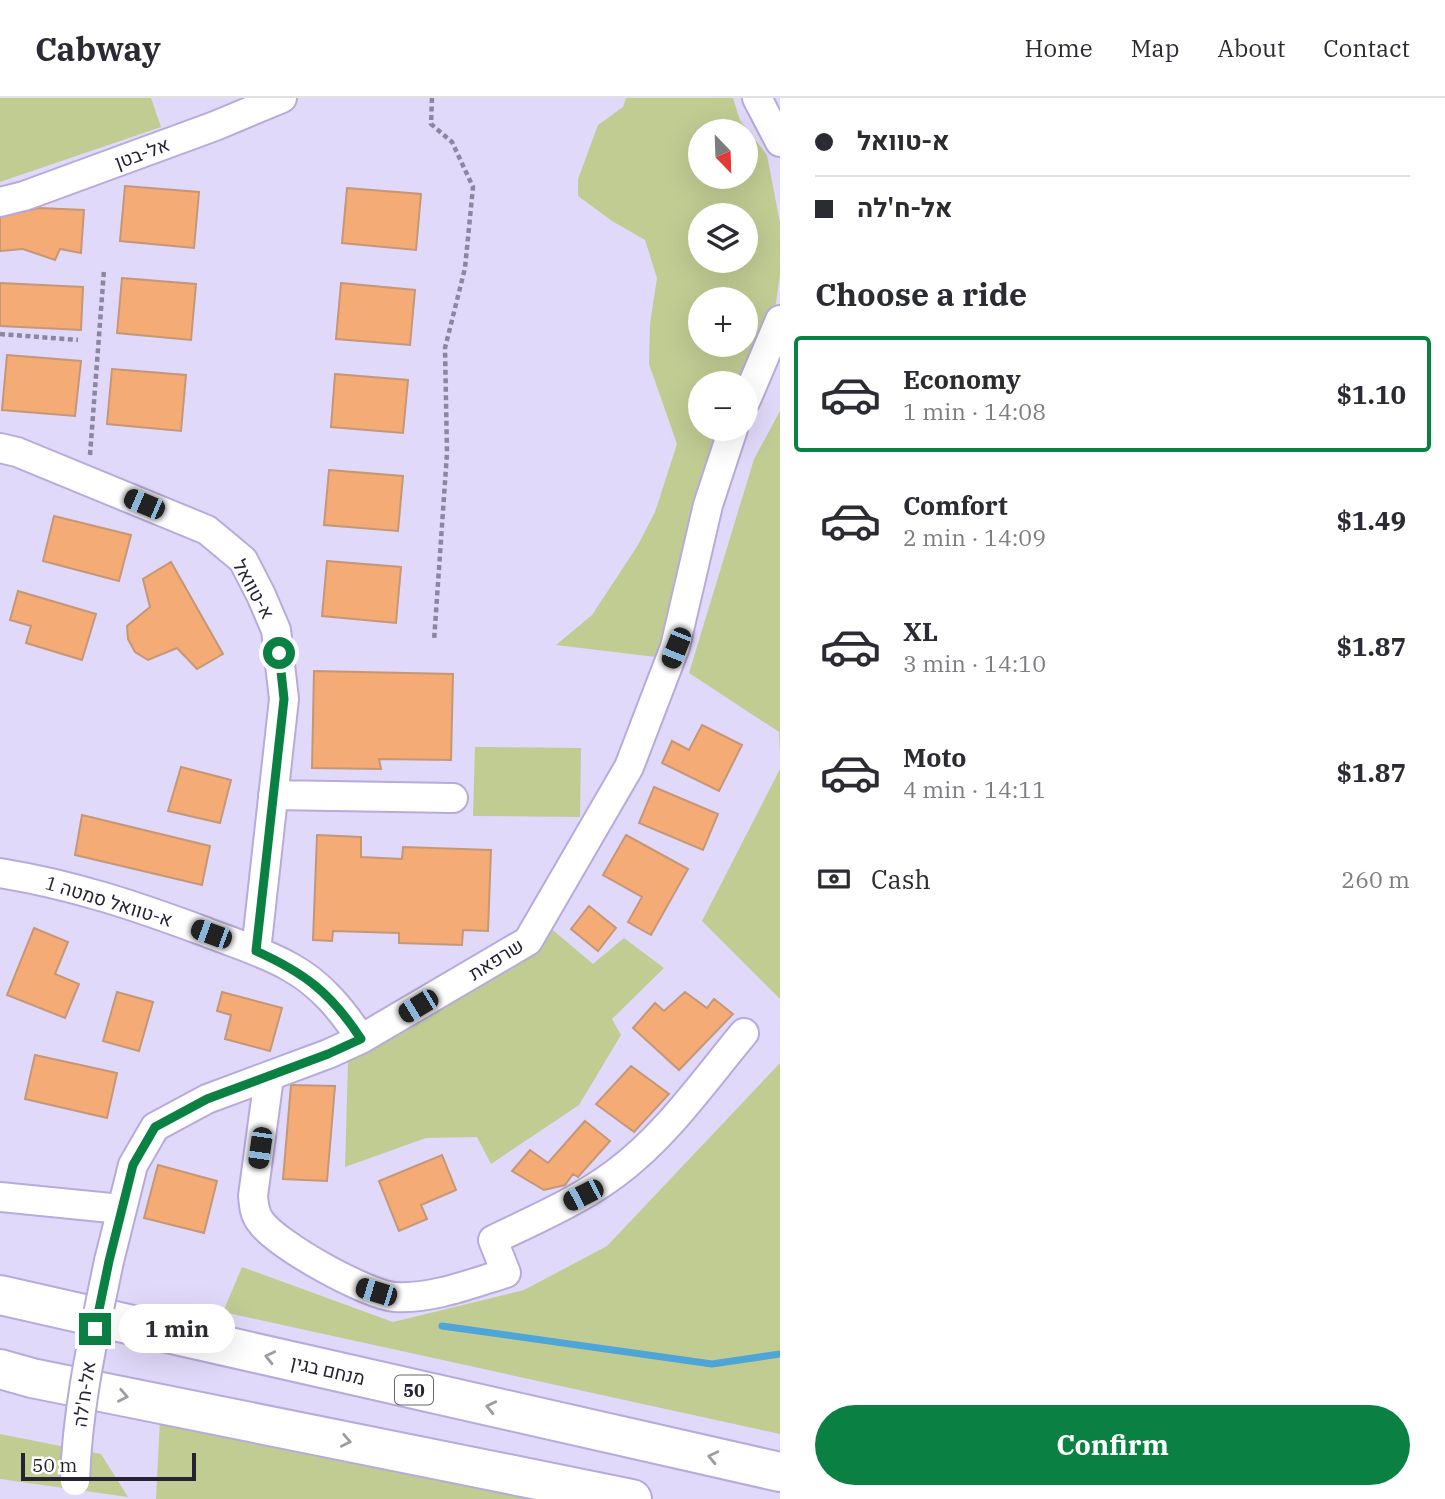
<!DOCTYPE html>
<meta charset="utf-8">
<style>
:root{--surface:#fff;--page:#f2f2f3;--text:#2b2b33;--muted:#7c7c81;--line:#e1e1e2;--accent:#0b8043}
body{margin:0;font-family:"IBM Plex Serif",Heebo,serif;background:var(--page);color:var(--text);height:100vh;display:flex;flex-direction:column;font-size:26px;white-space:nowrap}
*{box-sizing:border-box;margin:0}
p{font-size:23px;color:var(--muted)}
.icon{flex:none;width:38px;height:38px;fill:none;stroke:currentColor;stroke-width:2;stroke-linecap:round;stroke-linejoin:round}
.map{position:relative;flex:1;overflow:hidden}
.side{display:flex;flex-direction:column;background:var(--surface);width:665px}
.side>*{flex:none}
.top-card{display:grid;align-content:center;height:154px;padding:0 35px;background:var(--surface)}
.needle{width:46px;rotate:157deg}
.buttons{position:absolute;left:688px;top:21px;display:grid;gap:14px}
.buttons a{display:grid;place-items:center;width:70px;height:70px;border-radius:50%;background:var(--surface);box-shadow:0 7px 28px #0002;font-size:35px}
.scale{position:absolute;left:21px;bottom:18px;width:175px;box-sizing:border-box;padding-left:7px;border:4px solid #262134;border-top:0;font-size:19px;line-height:24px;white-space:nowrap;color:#262134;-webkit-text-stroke:5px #fff;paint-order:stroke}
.end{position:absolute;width:32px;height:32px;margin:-16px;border:9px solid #0b8043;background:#fff;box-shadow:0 0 0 4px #fff}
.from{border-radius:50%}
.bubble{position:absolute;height:49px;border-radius:24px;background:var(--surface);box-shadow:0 7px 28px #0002;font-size:23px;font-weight:700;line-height:49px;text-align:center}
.car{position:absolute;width:21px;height:42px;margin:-21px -10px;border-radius:9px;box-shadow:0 0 5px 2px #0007;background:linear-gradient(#222 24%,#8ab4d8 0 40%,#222 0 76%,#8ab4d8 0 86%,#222 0)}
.top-card b{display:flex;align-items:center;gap:24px;height:66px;font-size:26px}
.top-card b+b{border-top:2px solid var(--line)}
.top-card i{width:18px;height:18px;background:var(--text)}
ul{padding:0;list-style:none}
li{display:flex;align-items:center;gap:21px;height:116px;margin:0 14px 10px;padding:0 21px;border:4px solid transparent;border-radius:7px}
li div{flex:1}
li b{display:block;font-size:26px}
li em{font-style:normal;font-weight:700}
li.selected{border-color:var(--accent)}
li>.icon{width:63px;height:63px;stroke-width:1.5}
h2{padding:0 35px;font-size:32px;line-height:84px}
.pay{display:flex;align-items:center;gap:18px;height:77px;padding:0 35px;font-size:26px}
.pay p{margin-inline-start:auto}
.cta{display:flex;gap:14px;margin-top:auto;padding:14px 35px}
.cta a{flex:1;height:80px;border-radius:42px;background:var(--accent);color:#fff;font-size:28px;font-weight:700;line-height:80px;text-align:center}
header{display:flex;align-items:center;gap:42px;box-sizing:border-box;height:98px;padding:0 35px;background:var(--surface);border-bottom:2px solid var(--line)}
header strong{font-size:33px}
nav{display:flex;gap:38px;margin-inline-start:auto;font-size:24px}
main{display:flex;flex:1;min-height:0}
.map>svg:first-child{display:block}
</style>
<header>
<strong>Cabway</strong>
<nav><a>Home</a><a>Map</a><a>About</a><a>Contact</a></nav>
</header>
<main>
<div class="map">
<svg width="780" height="1401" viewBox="0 0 780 1401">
<rect width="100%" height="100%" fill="#e1d9f9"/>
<path fill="#c1cc93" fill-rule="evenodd" d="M0 0H151L161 29 0 84Z
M626 0H733L740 22 767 57 780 125V176L776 205 771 232 746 285H700V331H727L672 561 556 547 592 517 638 447 655 414 677 346 649 266 650 226 657 180 645 142 612 123 578 98V81L598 27 623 9ZM700 33H746V79H700ZM700 117H746V163H700ZM700 201H746V247H700Z
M780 313V657L779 634 689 575 754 361Z
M475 649 581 650 580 719 473 718Z
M780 671V901L702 823Z
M548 828 593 866 624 840 664 870 612 921 621 937 579 1007 491 1066 477 1039 426 1040 345 1069 348 964 515 863Z
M780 965V1336L223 1214 242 1169 393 1224 524 1192 607 1148Z
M160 1321 528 1401H156Z
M0 1336 101 1356 128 1399 0 1381Z"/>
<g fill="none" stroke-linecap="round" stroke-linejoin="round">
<path stroke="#4ea5d7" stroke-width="7" d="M442 1228 712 1266 780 1256"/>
</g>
<path fill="#f5ab75" stroke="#c59776" stroke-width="2" d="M125 88 199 94 194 150 120 143Z
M347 90 421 96 416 152 342 145Z
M39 110 84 112 81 155 60 151 55 162 23 151 0 153V119Z
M122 180 196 186 191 242 117 235Z
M0 185 83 189 81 232 0 228Z
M341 185 415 192 410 247 336 241Z
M7 257 81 263 75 318 2 312Z
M112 271 186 277 181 333 107 326Z
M335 276 408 282 403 335 331 329Z
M329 372 403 378 398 433 324 427Z
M54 418 131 437 119 483 43 463Z
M327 463 401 469 396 525 322 518Z
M171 464 223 556 197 571 177 550 148 562 135 554 128 541 127 528 150 509 143 481Z
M18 493 96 516 82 562 26 545 31 528 10 522Z
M314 573 453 576 451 662 379 661 381 671 312 670Z
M702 627 742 647 719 693 662 665 672 643 689 652Z
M181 669 231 682 220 725 168 713Z
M654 689 718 716 703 752 639 725Z
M82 717 210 748 202 787 75 757Z
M317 737 361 739V759L402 761 403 749 491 752 488 833 463 832 462 847 399 845V835L333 833 332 843 313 842Z
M626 737 688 771 651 837 628 824 642 799 603 777Z
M589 808 616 830 598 853 571 831Z
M34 830 68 844 55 876 79 886 65 920 7 897Z
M117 894 153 904 139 953 103 943Z
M222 894 282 910 270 953 225 941 231 917 217 913Z
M685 894 707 910 714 901 733 916 679 972 633 930 655 905 664 913Z
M35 957 117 975 107 1020 25 1001Z
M631 968 669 996 634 1034 596 1006Z
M291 987 335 988 327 1083 283 1081Z
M585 1023 610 1043 578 1079 573 1076 565 1087 544 1092 512 1073 530 1052 548 1065Z
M442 1057 456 1092 421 1107 427 1121 399 1133 379 1083Z
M158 1067 217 1083 204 1135 144 1120Z"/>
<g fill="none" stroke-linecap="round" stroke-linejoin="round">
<defs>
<path id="minor" d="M757 0 780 44
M0 104 24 98 215 28 282 0
M746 302 780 222
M0 350 17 354 207 432 243 462 261 497 276 532 284 601 256 853
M273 697 453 700
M0 775C74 787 136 808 206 834 234 845 264 854 290 869 321 886 342 912 361 941
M269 979 253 1098C254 1107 254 1115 260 1123 276 1147 367 1197 395 1199 433 1201 470 1186 506 1175L493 1142C534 1122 579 1103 616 1075 666 1038 704 983 744 935
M0 1099 121 1111
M109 1163 133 1067 155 1029 207 1001 328 956 361 941 528 843 629 669 675 549 708 407 733 331"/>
<path id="highway" d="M0 1197 780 1374
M0 1271 32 1280 632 1401"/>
</defs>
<use href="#minor" stroke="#b7aadc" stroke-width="32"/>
<use href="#highway" stroke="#b7aadc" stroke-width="42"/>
<path stroke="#8d86a1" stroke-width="4.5" stroke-dasharray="5 3.5" stroke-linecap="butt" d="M432 0 431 26 452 44 473 89 465 170 445 250 447 355 434 543
M0 236 78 242
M90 357 104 172"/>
<use href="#minor" stroke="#fff" stroke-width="28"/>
<use href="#highway" stroke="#fff" stroke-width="38"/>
<defs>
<path id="minor-bridge" d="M75 1383C77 1309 94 1236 109 1163"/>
</defs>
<use href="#minor-bridge" stroke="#b7aadc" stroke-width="32" stroke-linecap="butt"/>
<use href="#minor-bridge" stroke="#fff" stroke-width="28"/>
</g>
<defs><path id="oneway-chevron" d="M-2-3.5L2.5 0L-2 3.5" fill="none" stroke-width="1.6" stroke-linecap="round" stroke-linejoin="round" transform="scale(1.75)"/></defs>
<g stroke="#9d9ba4">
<use href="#oneway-chevron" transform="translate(270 1259) rotate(-167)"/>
<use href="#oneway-chevron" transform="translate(123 1298) rotate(11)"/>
<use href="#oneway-chevron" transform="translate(491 1309) rotate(-167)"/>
<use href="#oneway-chevron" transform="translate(346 1343) rotate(11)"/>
<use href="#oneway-chevron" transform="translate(713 1359) rotate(-167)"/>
</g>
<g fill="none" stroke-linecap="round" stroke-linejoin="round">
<path stroke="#0b8043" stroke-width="9" d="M95 1231 109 1163 133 1067 155 1029 207 1001 328 956 361 941C331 895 305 875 256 853L284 601 279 555"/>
</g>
<g text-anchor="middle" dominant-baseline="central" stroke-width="5" stroke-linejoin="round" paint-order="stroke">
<rect fill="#fff" stroke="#676471" stroke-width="2" x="395" y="1277.5" width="38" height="29" rx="5"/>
<g font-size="18" font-weight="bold" fill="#262134">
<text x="414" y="1292">50</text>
</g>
<g font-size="19" fill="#262134" stroke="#fff">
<text transform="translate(142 55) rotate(-20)">אל-בטן</text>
<text transform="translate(254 491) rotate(61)">א-טוואל</text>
<text transform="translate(109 803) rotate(17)">א-טוואל סמטה 1</text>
<text transform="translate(496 861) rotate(-32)">שרפאת</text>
<text transform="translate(328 1272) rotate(13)">מנחם בגין</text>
<text transform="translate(84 1296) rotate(-82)">אל-ח'לה</text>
</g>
</g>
</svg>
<div class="buttons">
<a><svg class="needle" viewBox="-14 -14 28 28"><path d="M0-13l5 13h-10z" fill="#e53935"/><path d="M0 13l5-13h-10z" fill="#7c7c81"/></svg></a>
<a><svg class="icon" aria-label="layers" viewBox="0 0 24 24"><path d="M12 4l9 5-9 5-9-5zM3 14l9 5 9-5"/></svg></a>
<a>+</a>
<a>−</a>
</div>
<div class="scale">50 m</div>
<i class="end from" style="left:279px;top:555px"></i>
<i class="end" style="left:95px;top:1231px"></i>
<div class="bubble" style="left:119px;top:1206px;width:116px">1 min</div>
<i class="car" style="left:144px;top:406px;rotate:293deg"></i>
<i class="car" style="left:676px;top:550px;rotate:202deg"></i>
<i class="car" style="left:211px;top:836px;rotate:290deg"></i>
<i class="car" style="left:418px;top:908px;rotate:239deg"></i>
<i class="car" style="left:260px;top:1050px;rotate:188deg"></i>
<i class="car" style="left:583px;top:1097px;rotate:243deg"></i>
<i class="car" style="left:376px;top:1194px;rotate:287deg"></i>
</div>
<section class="side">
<div class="top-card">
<b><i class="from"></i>א-טוואל</b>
<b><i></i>אל-ח'לה</b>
</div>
<h2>Choose a ride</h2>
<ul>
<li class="selected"><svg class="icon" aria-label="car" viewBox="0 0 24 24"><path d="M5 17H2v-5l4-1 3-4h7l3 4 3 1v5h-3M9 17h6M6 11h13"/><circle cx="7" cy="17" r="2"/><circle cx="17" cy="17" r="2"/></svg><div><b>Economy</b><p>1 min · 14:08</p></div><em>$1.10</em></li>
<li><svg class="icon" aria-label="car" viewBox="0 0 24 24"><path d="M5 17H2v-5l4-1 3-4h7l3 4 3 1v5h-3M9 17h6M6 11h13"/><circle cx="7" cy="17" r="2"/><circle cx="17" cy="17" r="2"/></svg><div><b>Comfort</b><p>2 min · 14:09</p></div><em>$1.49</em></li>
<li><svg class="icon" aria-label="car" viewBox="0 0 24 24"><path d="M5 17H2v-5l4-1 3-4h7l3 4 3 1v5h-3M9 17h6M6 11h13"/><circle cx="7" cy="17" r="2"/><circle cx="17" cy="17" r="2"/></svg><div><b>XL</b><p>3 min · 14:10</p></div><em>$1.87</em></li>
<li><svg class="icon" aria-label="car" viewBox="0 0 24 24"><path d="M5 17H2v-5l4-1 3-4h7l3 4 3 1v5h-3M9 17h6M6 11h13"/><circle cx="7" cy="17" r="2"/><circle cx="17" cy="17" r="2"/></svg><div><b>Moto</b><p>4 min · 14:11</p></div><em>$1.87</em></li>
</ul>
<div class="pay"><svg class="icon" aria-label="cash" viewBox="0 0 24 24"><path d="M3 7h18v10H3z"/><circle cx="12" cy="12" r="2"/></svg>Cash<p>260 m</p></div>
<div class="cta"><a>Confirm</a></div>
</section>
</main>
